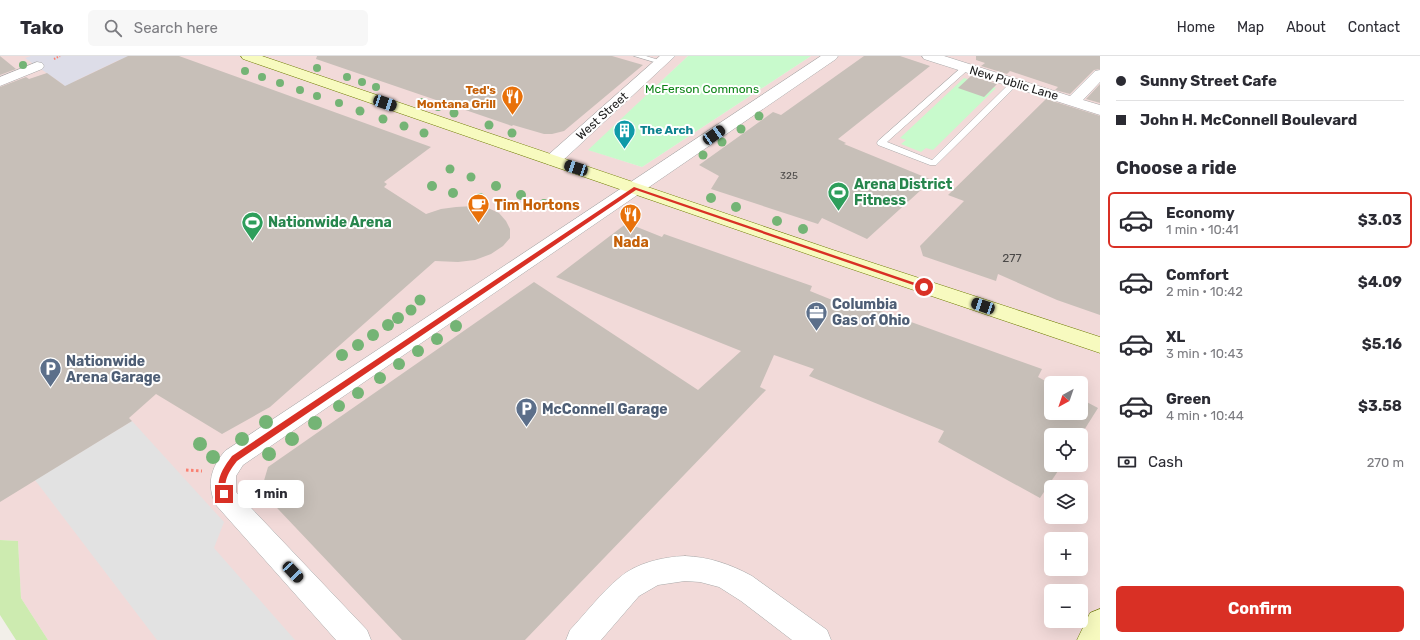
<!DOCTYPE html>
<meta charset="utf-8">
<style>
:root{--surface:#fff;--page:#f7f7f7;--text:#2b2b33;--muted:#7c7c81;--line:#e1e1e2;--accent:#d93025}
body{margin:0;font-family:Rubik,sans-serif;background:var(--page);color:var(--text);height:100vh;display:flex;flex-direction:column;font-size:15px;white-space:nowrap}
*{box-sizing:border-box;margin:0}
p{font-size:13px;color:var(--muted)}
.icon{flex:none;width:22px;height:22px;fill:none;stroke:currentColor;stroke-width:2;stroke-linecap:round;stroke-linejoin:round}
.map{position:relative;flex:1;overflow:hidden}
.panel{display:flex;flex-direction:column;background:var(--surface);width:320px}
.panel>*{flex:none}
.guide{display:grid;align-content:center;height:88px;padding:0 16px;background:var(--surface)}
.needle{width:26px;rotate:220deg}
.controls{position:absolute;left:1044px;top:320px;display:grid;gap:8px}
.controls a{display:grid;place-items:center;width:44px;height:44px;border-radius:6px;background:var(--surface);box-shadow:0 4px 16px #0002;font-size:20px}
.end{position:absolute;width:18px;height:18px;margin:-9px;border:5px solid #d93025;background:#fff;box-shadow:0 0 0 2px #fff}
.from{border-radius:50%}
.bubble{position:absolute;height:28px;border-radius:6px;background:var(--surface);box-shadow:0 4px 16px #0002;font-size:13px;font-weight:700;line-height:28px;text-align:center}
.car{position:absolute;width:12px;height:24px;margin:-12px -6px;border-radius:5px;box-shadow:0 0 3px 1px #0007;background:linear-gradient(#222 24%,#8ab4d8 0 40%,#222 0 76%,#8ab4d8 0 86%,#222 0)}
.guide b{display:flex;align-items:center;gap:14px;height:38px;font-size:15px}
.guide b+b{border-top:1px solid var(--line)}
.guide i{width:10px;height:10px;background:var(--text)}
ul{padding:0;list-style:none}
li{display:flex;align-items:center;gap:12px;height:56px;margin:0 8px 6px;padding:0 8px;border:2px solid transparent;border-radius:6px}
li div{flex:1}
li b{display:block;font-size:15px}
li em{font-style:normal;font-weight:700}
li.current{border-color:var(--accent)}
li>.icon{width:36px;height:36px;stroke-width:1.5}
h2{padding:0 16px;font-size:18px;line-height:48px}
.pay{display:flex;align-items:center;gap:10px;height:44px;padding:0 16px;font-size:15px}
.pay p{margin-inline-start:auto}
.button{display:flex;gap:8px;margin-top:auto;padding:8px 16px}
.button a{flex:1;height:46px;border-radius:6px;background:var(--accent);color:#fff;font-size:16px;font-weight:700;line-height:46px;text-align:center}
header{display:flex;align-items:center;gap:24px;box-sizing:border-box;height:56px;padding:0 20px;background:var(--surface);border-bottom:1px solid var(--line)}
header strong{font-size:19px}
nav{display:flex;gap:22px;margin-inline-start:auto;font-size:14px}
.search{width:280px;height:36px;background:var(--page);display:flex;align-items:center;gap:10px;box-sizing:border-box;padding:0 14px;border-radius:6px;color:var(--muted);font-size:15px}
main{display:flex;flex:1;min-height:0}
.map>svg:first-child{display:block}
</style>
<header>
<strong>Tako</strong>
<div class="search"><svg class="icon" aria-label="search" viewBox="0 0 24 24"><circle cx="10" cy="10" r="6"/><path d="M15 15l6 6"/></svg>Search here</div>
<nav><a>Home</a><a>Map</a><a>About</a><a>Contact</a></nav>
</header>
<main>
<div class="map">
<svg width="1100" height="584" viewBox="0 0 1100 584">
<rect width="100%" height="100%" fill="#f2efe9"/>
<path fill="#f2dad9" fill-rule="evenodd" d="M0 0H688L589 94 642 111 811 0H1100V584H48L21 542 18 485 0 484ZM1051 327H1081V357H1051ZM1051 379H1081V409H1051ZM1051 431H1081V461H1051ZM1051 483H1081V513H1051ZM1051 535H1081V565H1051Z"/>
<path fill="#cdebb0" d="M0 484 18 485 21 542 48 584H16L0 559Z"/>
<path fill="#c8facc" d="M688 0H811L642 111 588 94Z
M964 22 996 32 933 94 926 92 921 96 901 88 906 84 900 82Z"/>
<path fill="#e2e2e2" d="M132 365 224 466 214 492 295 584H157L35 424Z"/>
<path fill="#dddde8" d="M31 0H127L132 4 124 7 119 4 75 25 66 35 64 29 25 2Z"/>
<path fill="#c7bfb8" d="M0 0 16 13 0 19Z
M128 0H179L431 91 384 126 387 128 384 131 426 158 441 153 456 151 474 150 488 152 499 157 506 165 510 173V182L503 190 491 198 475 204 458 206 435 205 270 351 222 378 156 338 129 362 132 365 0 446V31L26 21 29 23 47 17 65 30Z
M317 0H612L643 9 564 75 552 78H544L513 69 512 70 316 3Z
M864 0H900L930 10 838 83 846 87 844 88 932 124 867 183 822 162 818 168 711 133 719 120 699 109 773 56 781 59Z
M976 0H1100V13L1094 14 1070 38 1055 34 1058 31 1010 15 1007 18 981 10 985 7 976 4Z
M971 20 997 28 984 41 958 32Z
M1100 28V47L1086 43Z
M1046 43 1100 60V259L1057 244 998 218 996 225 923 200 920 190 964 145 948 139Z
M627 167 662 181 664 178 812 230 810 235 847 250 850 244 1042 313 1038 321 1051 328V357H1081V343L1098 352 1081 379H1051V409H1062L1040 442 938 386 944 375 809 320 814 313 774 299 760 331 766 334 525 584H402L261 435 268 411 534 226 698 334 741 295 556 221Z"/>
<g fill="none" stroke-linecap="round" stroke-linejoin="round">
<defs>
<path id="lane" d="M634 0H646L665 6 661 8Z
M963 10H966L970 12 887 86 932 104 1011 26H1014L1018 28 936 109H930L878 89 877 87 878 85Z"/>
<path id="street" d="M660 0H675L559 108 553 109 547 108 545 104 547 100Z
M821 0H838L836 3 243 409 236 420V436L367 574 371 584H336L216 449C206 429 211 411 225 395Z
M922 0H944L1070 40 1095 15 1100 14V26L1083 44 1100 49V59L924 3Z
M37 6 42 7 44 10 42 13 0 30V21Z
M685 500C709 501 730 508 752 520L827 574 831 584H792L741 545 719 531 700 526 685 525 658 529 639 540 601 584H566L570 574C586 557 601 537 619 522 636 507 662 501 685 500Z"/>
<path id="secondary" d="M241 0H262L833 194 1100 281V297L819 202 243 3Z
M1100 553V584H1077L1090 557Z"/>
</defs>
<use href="#lane" stroke="#a9a9a9" stroke-width="1"/>
<use href="#street" stroke="#a9a9a9" stroke-width="1"/>
<use href="#secondary" stroke="#707d05" stroke-width="1"/>
<path stroke="#fa8072" stroke-width="2" stroke-dasharray="1.5 1.5" stroke-linecap="butt" d="M54 3 60 0"/>
<path stroke="#fa8072" stroke-width="3" stroke-dasharray="2.5 2.5" stroke-linecap="butt" d="M186 414 202 415"/>
<use href="#lane" fill="#fff" fill-rule="evenodd"/>
<use href="#street" fill="#fff" fill-rule="evenodd"/>
<use href="#secondary" fill="#f7fabf" fill-rule="evenodd"/>
</g>
<g fill="#74b475">
<circle cx="23" cy="9" r="4"/>
<circle cx="317" cy="12" r="4"/>
<circle cx="245" cy="15" r="4"/>
<circle cx="262" cy="21" r="4"/>
<circle cx="347" cy="21" r="4"/>
<circle cx="362" cy="26" r="4"/>
<circle cx="280" cy="27" r="4"/>
<circle cx="376" cy="31" r="4"/>
<circle cx="300" cy="34" r="4"/>
<circle cx="317" cy="40" r="4"/>
<circle cx="421" cy="46" r="4"/>
<circle cx="339" cy="47" r="4"/>
<circle cx="438" cy="51" r="4"/>
<circle cx="360" cy="55" r="4.5"/>
<circle cx="454" cy="57" r="4.5"/>
<circle cx="759" cy="60" r="4.5"/>
<circle cx="383" cy="63" r="4.5"/>
<circle cx="489" cy="69" r="4.5"/>
<circle cx="404" cy="70" r="4.5"/>
<circle cx="741" cy="73" r="4.5"/>
<circle cx="424" cy="77" r="4.5"/>
<circle cx="512" cy="77" r="4.5"/>
<circle cx="722" cy="86" r="4.5"/>
<circle cx="703" cy="99" r="4.5"/>
<circle cx="450" cy="113" r="4.5"/>
<circle cx="471" cy="121" r="4.5"/>
<circle cx="432" cy="130" r="5"/>
<circle cx="496" cy="130" r="5"/>
<circle cx="453" cy="137" r="5"/>
<circle cx="521" cy="139" r="5"/>
<circle cx="480" cy="142" r="5"/>
<circle cx="711" cy="142" r="5"/>
<circle cx="544" cy="148" r="5"/>
<circle cx="509" cy="151" r="5"/>
<circle cx="736" cy="151" r="5"/>
<circle cx="777" cy="165" r="5"/>
<circle cx="803" cy="173" r="5"/>
<circle cx="420" cy="244" r="5.5"/>
<circle cx="411" cy="254" r="5.5"/>
<circle cx="398" cy="262" r="6"/>
<circle cx="388" cy="269" r="6"/>
<circle cx="456" cy="270" r="6"/>
<circle cx="373" cy="279" r="6"/>
<circle cx="437" cy="283" r="6"/>
<circle cx="358" cy="289" r="6"/>
<circle cx="418" cy="295" r="6"/>
<circle cx="342" cy="299" r="6"/>
<circle cx="399" cy="308" r="6"/>
<circle cx="380" cy="322" r="6"/>
<circle cx="358" cy="337" r="6"/>
<circle cx="339" cy="350" r="6"/>
<circle cx="266" cy="366" r="7"/>
<circle cx="315" cy="367" r="7"/>
<circle cx="242" cy="383" r="7"/>
<circle cx="292" cy="383" r="7"/>
<circle cx="200" cy="388" r="7"/>
<circle cx="269" cy="398" r="7"/>
<circle cx="213" cy="401" r="7"/>
</g>
<path fill="#d93025" d="M634 131 927 231 922 232 636 134 237 405C230 414 222 425 227 438L224 441 221 440C214 425 223 412 232 400Z"/>
<defs>
<symbol id="restaurant-pin" viewBox="-11 -11 22 30"><path d="M0 17L-7.5 6A9.5 9.5 0 1 1 7.5 6Z" fill="#e8710a" stroke="#fff"/><path d="M-5-6h1v4h1v-4h1v4h1v-4h1v5L-1.5 .5V6h-2V.5L-5-1ZM5-6V6H3V1.5H1.5Q1.5-4 5-6Z" fill="#fff"/></symbol>
<symbol id="building-pin" viewBox="-11 -11 22 30"><path d="M0 17L-7.5 6A9.5 9.5 0 1 1 7.5 6Z" fill="#0f9aa8" stroke="#fff"/><path d="M-4-6H4V6H1V3H-1V6H-4ZM-2.5-4.3h1.7v1.8h-1.7ZM.8-4.3h1.7v1.8H.8ZM-2.5-1h1.7V.8h-1.7ZM.8-1h1.7V.8H.8Z" fill="#fff"/></symbol>
<symbol id="stadium-pin" viewBox="-11 -11 22 30"><path d="M0 17L-7.5 6A9.5 9.5 0 1 1 7.5 6Z" fill="#2e9e5b" stroke="#fff"/><path d="M0-5a6.5 5 0 1 0 0 10a6.5 5 0 1 0 0-10ZM-3.5-1.8h7v3.6h-7Z" fill="#fff"/></symbol>
<symbol id="cafe-pin" viewBox="-11 -11 22 30"><path d="M0 17L-7.5 6A9.5 9.5 0 1 1 7.5 6Z" fill="#e8710a" stroke="#fff"/><path d="M-5.5-4.5H6V0H3Q3 3.5 0 3.5H-2.5Q-5.5 3.5-5.5 0ZM3-3.2v2h1.7v-2ZM-6 4.5H4V6H-6Z" fill="#fff"/></symbol>
<symbol id="office-pin" viewBox="-11 -11 22 30"><path d="M0 17L-7.5 6A9.5 9.5 0 1 1 7.5 6Z" fill="#5c6f8a" stroke="#fff"/><path d="M-6-3h4V-5.5h4V-3h4V5H-6ZM-1-4.5V-3h2v-1.5ZM-6 0V1H6V0Z" fill="#fff"/></symbol>
<symbol id="parking-pin" viewBox="-11 -11 22 30"><path d="M0 17L-7.5 6A9.5 9.5 0 1 1 7.5 6Z" fill="#5c6f8a" stroke="#fff"/><path d="M-3.5-5.5H1a3.5 3.5 0 0 1 0 7H-1V5.5H-3.5ZM-1-3.4V-.6H.8a1.4 1.4 0 0 0 0-2.8Z" fill="#fff"/></symbol>
</defs>
<g fill-rule="evenodd">
<use href="#restaurant-pin" x="500" y="28" width="25" height="34"/>
<use href="#building-pin" x="612" y="62" width="25" height="34"/>
<use href="#stadium-pin" x="826" y="124" width="25" height="34"/>
<use href="#cafe-pin" x="466" y="136" width="25" height="34"/>
<use href="#restaurant-pin" x="618" y="146" width="25" height="34"/>
<use href="#stadium-pin" x="240" y="154" width="25" height="34"/>
<use href="#office-pin" x="804" y="244" width="25" height="34"/>
<use href="#parking-pin" x="38" y="300" width="25" height="34"/>
<use href="#parking-pin" x="514" y="340" width="25" height="34"/>
</g>
<g text-anchor="middle" dominant-baseline="central" stroke-width="4" stroke-linejoin="round" paint-order="stroke">
<g font-size="10" fill="#4b4948">
<text x="789" y="120">325</text>
</g>
<g font-size="12" fill="#222" stroke="#fff">
<text transform="translate(1014 27) rotate(17)">New Public Lane</text>
<text transform="translate(602 60) rotate(-42)">West Street</text>
</g>
<g font-size="12" fill="#0c8416" stroke="#fff">
<text x="702" y="33">McFerson Commons</text>
</g>
<g font-size="12" font-weight="bold" fill="#c56008" stroke="#fff" text-anchor="end">
<text x="496" y="34">Ted's<tspan x="496" dy="14">Montana Grill</tspan></text>
</g>
<g font-size="12" font-weight="bold" fill="#0d838f" stroke="#fff" text-anchor="start">
<text x="640" y="74">The Arch</text>
</g>
<g font-size="12" fill="#4b4948">
<text x="1012" y="202">277</text>
</g>
<g font-size="14" font-weight="bold" fill="#27864d" stroke="#fff" text-anchor="start">
<text x="854" y="128">Arena District<tspan x="854" dy="16">Fitness</tspan></text>
<text x="268" y="166">Nationwide Arena</text>
</g>
<g font-size="14" font-weight="bold" fill="#c56008" stroke="#fff" text-anchor="start">
<text x="494" y="149">Tim Hortons</text>
<text x="631" y="186" text-anchor="middle">Nada</text>
</g>
<g font-size="14" font-weight="bold" fill="#4e5e75" stroke="#fff" text-anchor="start">
<text x="832" y="248">Columbia<tspan x="832" dy="16">Gas of Ohio</tspan></text>
<text x="66" y="305">Nationwide<tspan x="66" dy="16">Arena Garage</tspan></text>
<text x="542" y="353">McConnell Garage</text>
</g>
</g>
</svg>
<div class="controls">
<a><svg class="needle" viewBox="-14 -14 28 28"><path d="M0-13l5 13h-10z" fill="#e53935"/><path d="M0 13l5-13h-10z" fill="#7c7c81"/></svg></a>
<a><svg class="icon" aria-label="locate" viewBox="0 0 24 24"><circle cx="12" cy="12" r="6"/><path d="M12 2v4M12 18v4M2 12h4M18 12h4"/></svg></a>
<a><svg class="icon" aria-label="layers" viewBox="0 0 24 24"><path d="M12 4l9 5-9 5-9-5zM3 14l9 5 9-5"/></svg></a>
<a>+</a>
<a>−</a>
</div>
<i class="end from" style="left:924px;top:231px"></i>
<i class="end" style="left:224px;top:438px"></i>
<div class="bubble" style="left:238px;top:424px;width:66px">1 min</div>
<i class="car" style="left:385px;top:47px;rotate:109deg"></i>
<i class="car" style="left:714px;top:79px;rotate:56deg"></i>
<i class="car" style="left:576px;top:112px;rotate:288deg"></i>
<i class="car" style="left:983px;top:250px;rotate:289deg"></i>
<i class="car" style="left:293px;top:516px;rotate:137deg"></i>
</div>
<section class="panel">
<div class="guide">
<b><i class="from"></i>Sunny Street Cafe</b>
<b><i></i>John H. McConnell Boulevard</b>
</div>
<h2>Choose a ride</h2>
<ul>
<li class="current"><svg class="icon" aria-label="car" viewBox="0 0 24 24"><path d="M5 17H2v-5l4-1 3-4h7l3 4 3 1v5h-3M9 17h6M6 11h13"/><circle cx="7" cy="17" r="2"/><circle cx="17" cy="17" r="2"/></svg><div><b>Economy</b><p>1 min · 10:41</p></div><em>$3.03</em></li>
<li><svg class="icon" aria-label="car" viewBox="0 0 24 24"><path d="M5 17H2v-5l4-1 3-4h7l3 4 3 1v5h-3M9 17h6M6 11h13"/><circle cx="7" cy="17" r="2"/><circle cx="17" cy="17" r="2"/></svg><div><b>Comfort</b><p>2 min · 10:42</p></div><em>$4.09</em></li>
<li><svg class="icon" aria-label="car" viewBox="0 0 24 24"><path d="M5 17H2v-5l4-1 3-4h7l3 4 3 1v5h-3M9 17h6M6 11h13"/><circle cx="7" cy="17" r="2"/><circle cx="17" cy="17" r="2"/></svg><div><b>XL</b><p>3 min · 10:43</p></div><em>$5.16</em></li>
<li><svg class="icon" aria-label="car" viewBox="0 0 24 24"><path d="M5 17H2v-5l4-1 3-4h7l3 4 3 1v5h-3M9 17h6M6 11h13"/><circle cx="7" cy="17" r="2"/><circle cx="17" cy="17" r="2"/></svg><div><b>Green</b><p>4 min · 10:44</p></div><em>$3.58</em></li>
</ul>
<div class="pay"><svg class="icon" aria-label="cash" viewBox="0 0 24 24"><path d="M3 7h18v10H3z"/><circle cx="12" cy="12" r="2"/></svg>Cash<p>270 m</p></div>
<div class="button"><a>Confirm</a></div>
</section>
</main>
